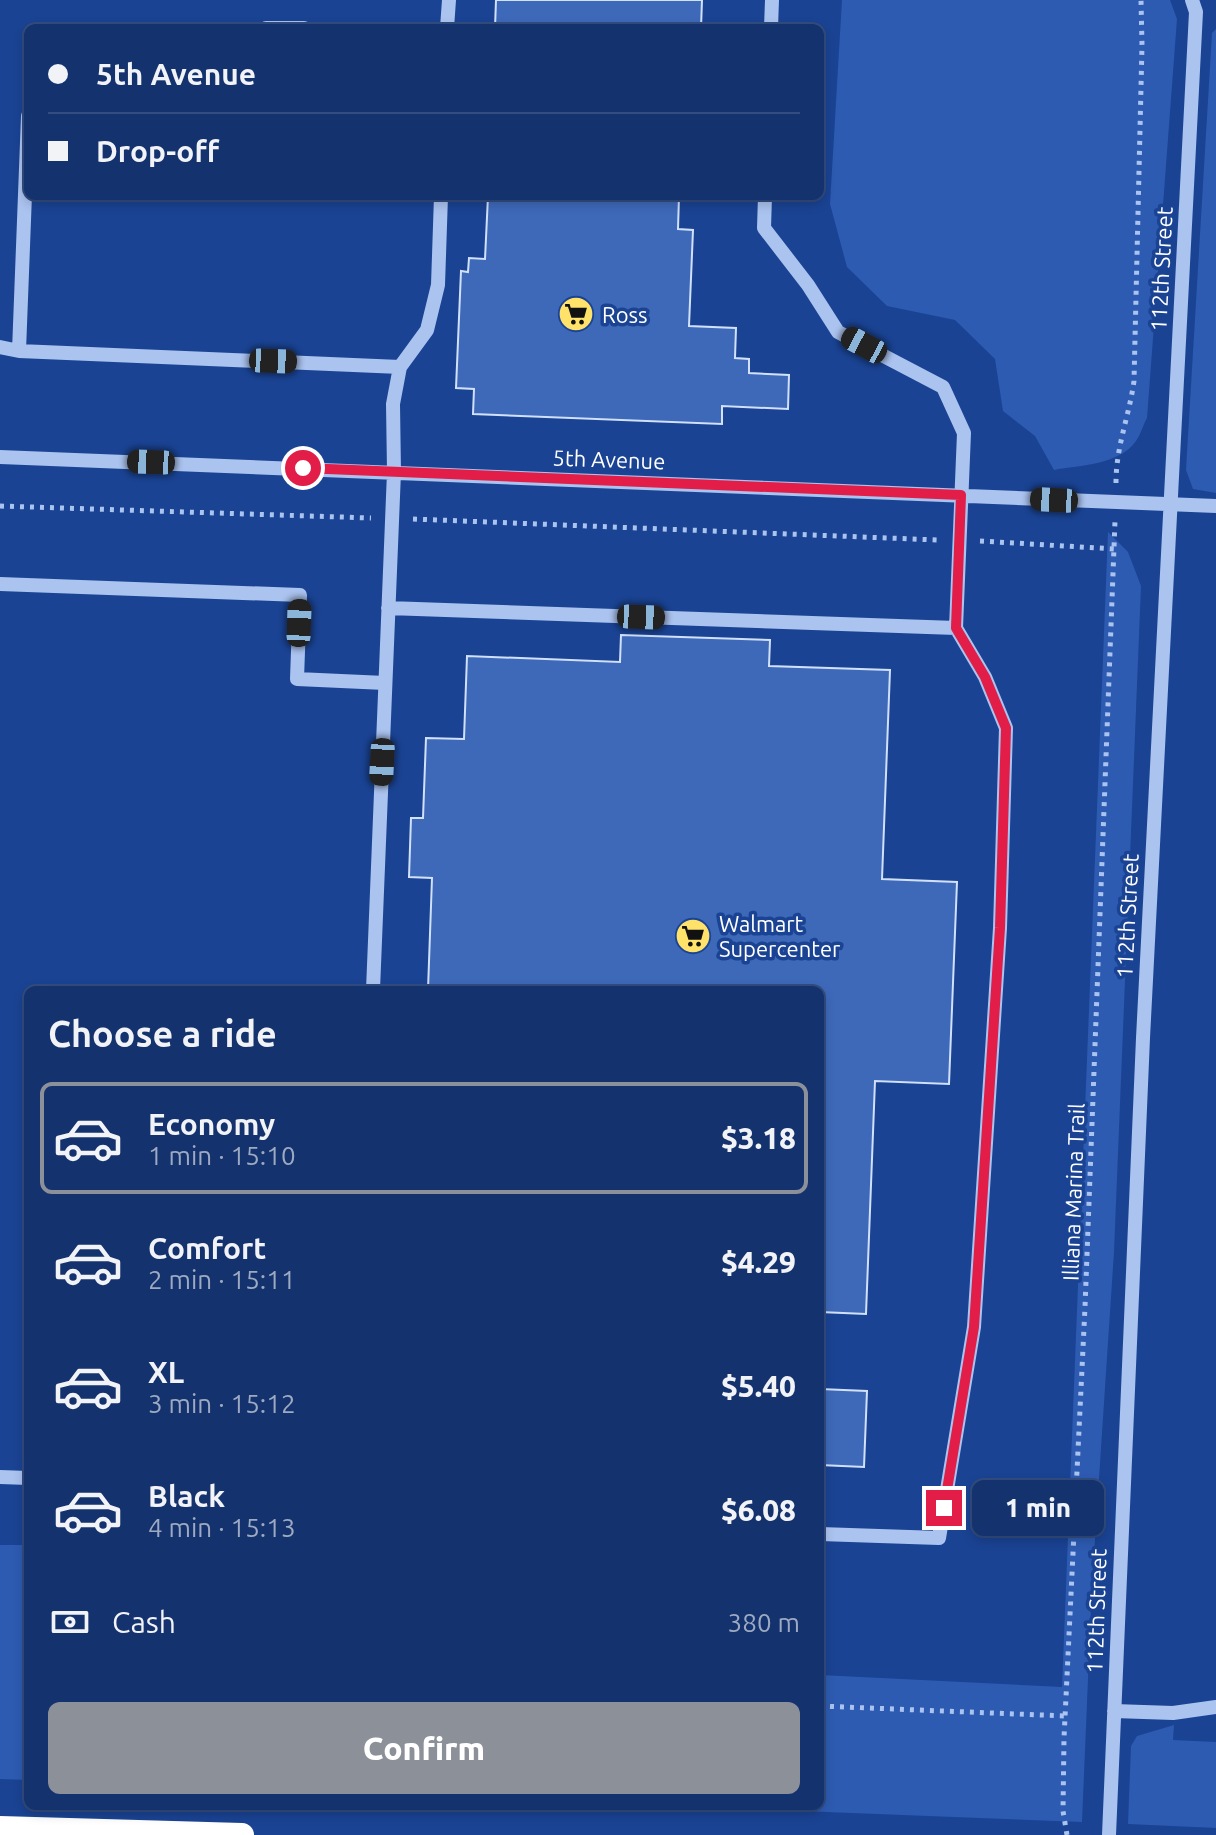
<!DOCTYPE html>
<meta charset="utf-8">
<style>
:root{--surface:#14326e;--page:#1d3a73;--text:#f1f3f6;--muted:#9daac2;--line:#334d81;--accent:#8c9099}
body{margin:0;font-family:Ubuntu,sans-serif;background:var(--page);color:var(--text);height:100vh;display:flex;flex-direction:column;font-size:30px;white-space:nowrap}
*{box-sizing:border-box;margin:0}
p{font-size:26px;color:var(--muted)}
.icon{flex:none;width:44px;height:44px;fill:none;stroke:currentColor;stroke-width:2;stroke-linecap:round;stroke-linejoin:round}
.map{position:relative;flex:1;overflow:hidden}
.panel{position:absolute;left:24px;top:986px;width:800px;height:824px;display:flex;flex-direction:column;background:var(--surface);border-radius:12px;box-shadow:0 4px 12px #0003,0 0 0 2px var(--line)}
.panel>*{flex:none}
.guide{position:absolute;left:24px;top:24px;width:800px;height:176px;border-radius:12px;box-shadow:0 4px 12px #0003,0 0 0 2px var(--line);display:grid;align-content:center;height:176px;padding:0 24px;background:var(--surface)}
.end{position:absolute;width:36px;height:36px;margin:-18px;border:10px solid #e11d48;background:#fff;box-shadow:0 0 0 4px #fff}
.from{border-radius:50%}
.bubble{position:absolute;height:56px;border-radius:12px;background:var(--surface);box-shadow:0 4px 12px #0003,0 0 0 2px var(--line);font-size:26px;font-weight:800;line-height:56px;text-align:center}
.car{position:absolute;width:24px;height:48px;margin:-24px -12px;border-radius:10px;box-shadow:0 0 6px 2px #0007;background:linear-gradient(#222 24%,#8ab4d8 0 40%,#222 0 76%,#8ab4d8 0 86%,#222 0)}
.guide b{display:flex;align-items:center;gap:28px;height:76px;font-size:30px}
.guide b+b{border-top:2px solid var(--line)}
.guide i{width:20px;height:20px;background:var(--text)}
ul{padding:0;list-style:none}
li{display:flex;align-items:center;gap:24px;height:112px;margin:0 16px 12px;padding:0 8px;border:4px solid transparent;border-radius:12px}
li div{flex:1}
li b{display:block;font-size:30px}
li em{font-style:normal;font-weight:800}
li.active{border-color:var(--accent)}
li>.icon{width:72px;height:72px;stroke-width:1.5}
h2{padding:0 24px;font-size:36px;line-height:96px}
.pay{display:flex;align-items:center;gap:20px;height:88px;padding:0 24px;font-size:30px}
.pay p{margin-inline-start:auto}
.button{display:flex;gap:16px;margin-top:auto;padding:16px 24px}
.button a{flex:1;height:92px;border-radius:12px;background:var(--accent);color:#fff;font-size:32px;font-weight:800;line-height:92px;text-align:center}
.map>svg:first-child{display:block}
</style>
<div class="map">
<svg width="1216" height="1835" viewBox="0 0 1216 1835">
<rect width="100%" height="100%" fill="#1a4393"/>
<path fill="#2d5bb1" d="M842 0H1170L1177 19 1147 418C1143 425 1141 434 1136 441 1119 465 1080 465 1054 470L1035 436 1003 411 995 359 955 320 887 306 847 267 830 204Z
M1216 29V493L1193 489 1186 470 1212 33Z
M1108 532 1128 552 1141 586 1114 1252 1092 1584 1082 1822 675 1806H820V1675L1062 1687Z
M0 1545H28V1780L0 1779Z
M1174 1725 1173 1740 1216 1742V1828L1128 1824 1131 1746 1137 1736Z"/>
<path fill="#3e69b9" stroke="#d1e0fb" stroke-width="2" d="M496 0H702L701 28H495Z
M488 196H679L678 229 693 230 689 326 736 328 735 358 749 359V373L789 375 788 409 722 406V424L473 414 474 389 456 388 461 271 468 272 469 258 485 259Z
M621 635 770 640 769 666 890 670 882 879 957 882 949 1084 875 1081 866 1314 820 1312V990H428L432 878 409 877 411 818H423L426 738 464 739 467 656 620 662Z
M820 1389 867 1391 864 1467 820 1465Z"/>
<g fill="none" stroke-linecap="round" stroke-linejoin="round">
<path stroke="#aac3ef" stroke-width="5" stroke-dasharray="4 6" stroke-linecap="butt" d="M1116 483C1116 446 1129 417 1134 381L1142 45 1141 0
M0 506 371 518
M413 519 938 540
M980 541 1115 549
M820 1706 1066 1716
M1067 1835 1063 1811 1064 1738 1085 1307 1115 521"/>
<path stroke="#aac3ef" stroke-width="14" d="M266 28H304
M447 28 449 0
M771 28 772 0
M28 116 19 351 400 367
M0 347 19 351
M0 457 1216 506
M0 584 300 595 297 679 385 683
M388 608 956 628 964 433 943 387 838 332 808 285 764 228 765 196
M373 990 394 472 393 404 400 367 427 330 438 285 441 196
M0 1477 28 1478
M820 1534 939 1538 974 1327 1000 928 1006 728 985 677 956 628
M1114 1711 1173 1713 1216 1707
M1109 1835 1143 1038 1196 12 1192 0"/>
<path stroke="#fff" stroke-width="24" d="M0 1828 242 1835"/>
</g>
<g fill="none" stroke-linecap="round" stroke-linejoin="round">
<path stroke="#e11d48" stroke-width="10" d="M303 468 961 495 956 628 985 677 1006 728 1000 928 974 1327 944 1508"/>
</g>
<defs>
<symbol id="supermarket-disc" viewBox="-11 -11 22 22"><circle r="9.5" fill="#ffe269" stroke="#1a4393"/><path d="M-6-5.5h2.5l.6 2H6L4.5 2H-2.5L-4.4-4H-6ZM-1.5 3.2a1.3 1.3 0 1 0 .1 0ZM3 3.2a1.3 1.3 0 1 0 .1 0Z" fill="#111"/></symbol>
</defs>
<g fill-rule="evenodd">
<use href="#supermarket-disc" x="556" y="294" width="40" height="40"/>
<use href="#supermarket-disc" x="673" y="916" width="40" height="40"/>
</g>
<g text-anchor="middle" dominant-baseline="central" stroke-width="7" stroke-linejoin="round" paint-order="stroke">
<g font-size="22" fill="#fff" stroke="#1a4393">
<text transform="translate(1161 269) rotate(-87)">112th Street</text>
<text transform="translate(609 459) rotate(2)">5th Avenue</text>
<text transform="translate(1127 916) rotate(-87)">112th Street</text>
<text transform="translate(1073 1192) rotate(-88)">Illiana Marina Trail</text>
<text transform="translate(1096 1611) rotate(-88)">112th Street</text>
</g>
<g font-size="22" fill="#fff" stroke="#1a4393" text-anchor="start">
<text x="602" y="314">Ross</text>
<text x="719" y="923">Walmart<tspan x="719" dy="25">Supercenter</tspan></text>
</g>
</g>
</svg>
<i class="end from" style="left:303px;top:468px"></i>
<i class="end" style="left:944px;top:1508px"></i>
<div class="bubble" style="left:972px;top:1480px;width:132px">1 min</div>
<i class="car" style="left:864px;top:345px;rotate:298deg"></i>
<i class="car" style="left:273px;top:361px;rotate:92deg"></i>
<i class="car" style="left:151px;top:462px;rotate:272deg"></i>
<i class="car" style="left:1054px;top:500px;rotate:273deg"></i>
<i class="car" style="left:641px;top:617px;rotate:92deg"></i>
<i class="car" style="left:299px;top:623px;rotate:2deg"></i>
<i class="car" style="left:382px;top:762px;rotate:183deg"></i>
<div class="guide">
<b><i class="from"></i>5th Avenue</b>
<b><i></i>Drop-off</b>
</div>
<section class="panel">
<h2>Choose a ride</h2>
<ul>
<li class="active"><svg class="icon" aria-label="car" viewBox="0 0 24 24"><path d="M5 17H2v-5l4-1 3-4h7l3 4 3 1v5h-3M9 17h6M6 11h13"/><circle cx="7" cy="17" r="2"/><circle cx="17" cy="17" r="2"/></svg><div><b>Economy</b><p>1 min · 15:10</p></div><em>$3.18</em></li>
<li><svg class="icon" aria-label="car" viewBox="0 0 24 24"><path d="M5 17H2v-5l4-1 3-4h7l3 4 3 1v5h-3M9 17h6M6 11h13"/><circle cx="7" cy="17" r="2"/><circle cx="17" cy="17" r="2"/></svg><div><b>Comfort</b><p>2 min · 15:11</p></div><em>$4.29</em></li>
<li><svg class="icon" aria-label="car" viewBox="0 0 24 24"><path d="M5 17H2v-5l4-1 3-4h7l3 4 3 1v5h-3M9 17h6M6 11h13"/><circle cx="7" cy="17" r="2"/><circle cx="17" cy="17" r="2"/></svg><div><b>XL</b><p>3 min · 15:12</p></div><em>$5.40</em></li>
<li><svg class="icon" aria-label="car" viewBox="0 0 24 24"><path d="M5 17H2v-5l4-1 3-4h7l3 4 3 1v5h-3M9 17h6M6 11h13"/><circle cx="7" cy="17" r="2"/><circle cx="17" cy="17" r="2"/></svg><div><b>Black</b><p>4 min · 15:13</p></div><em>$6.08</em></li>
</ul>
<div class="pay"><svg class="icon" aria-label="cash" viewBox="0 0 24 24"><path d="M3 7h18v10H3z"/><circle cx="12" cy="12" r="2"/></svg>Cash<p>380 m</p></div>
<div class="button"><a>Confirm</a></div>
</section>
</div>
